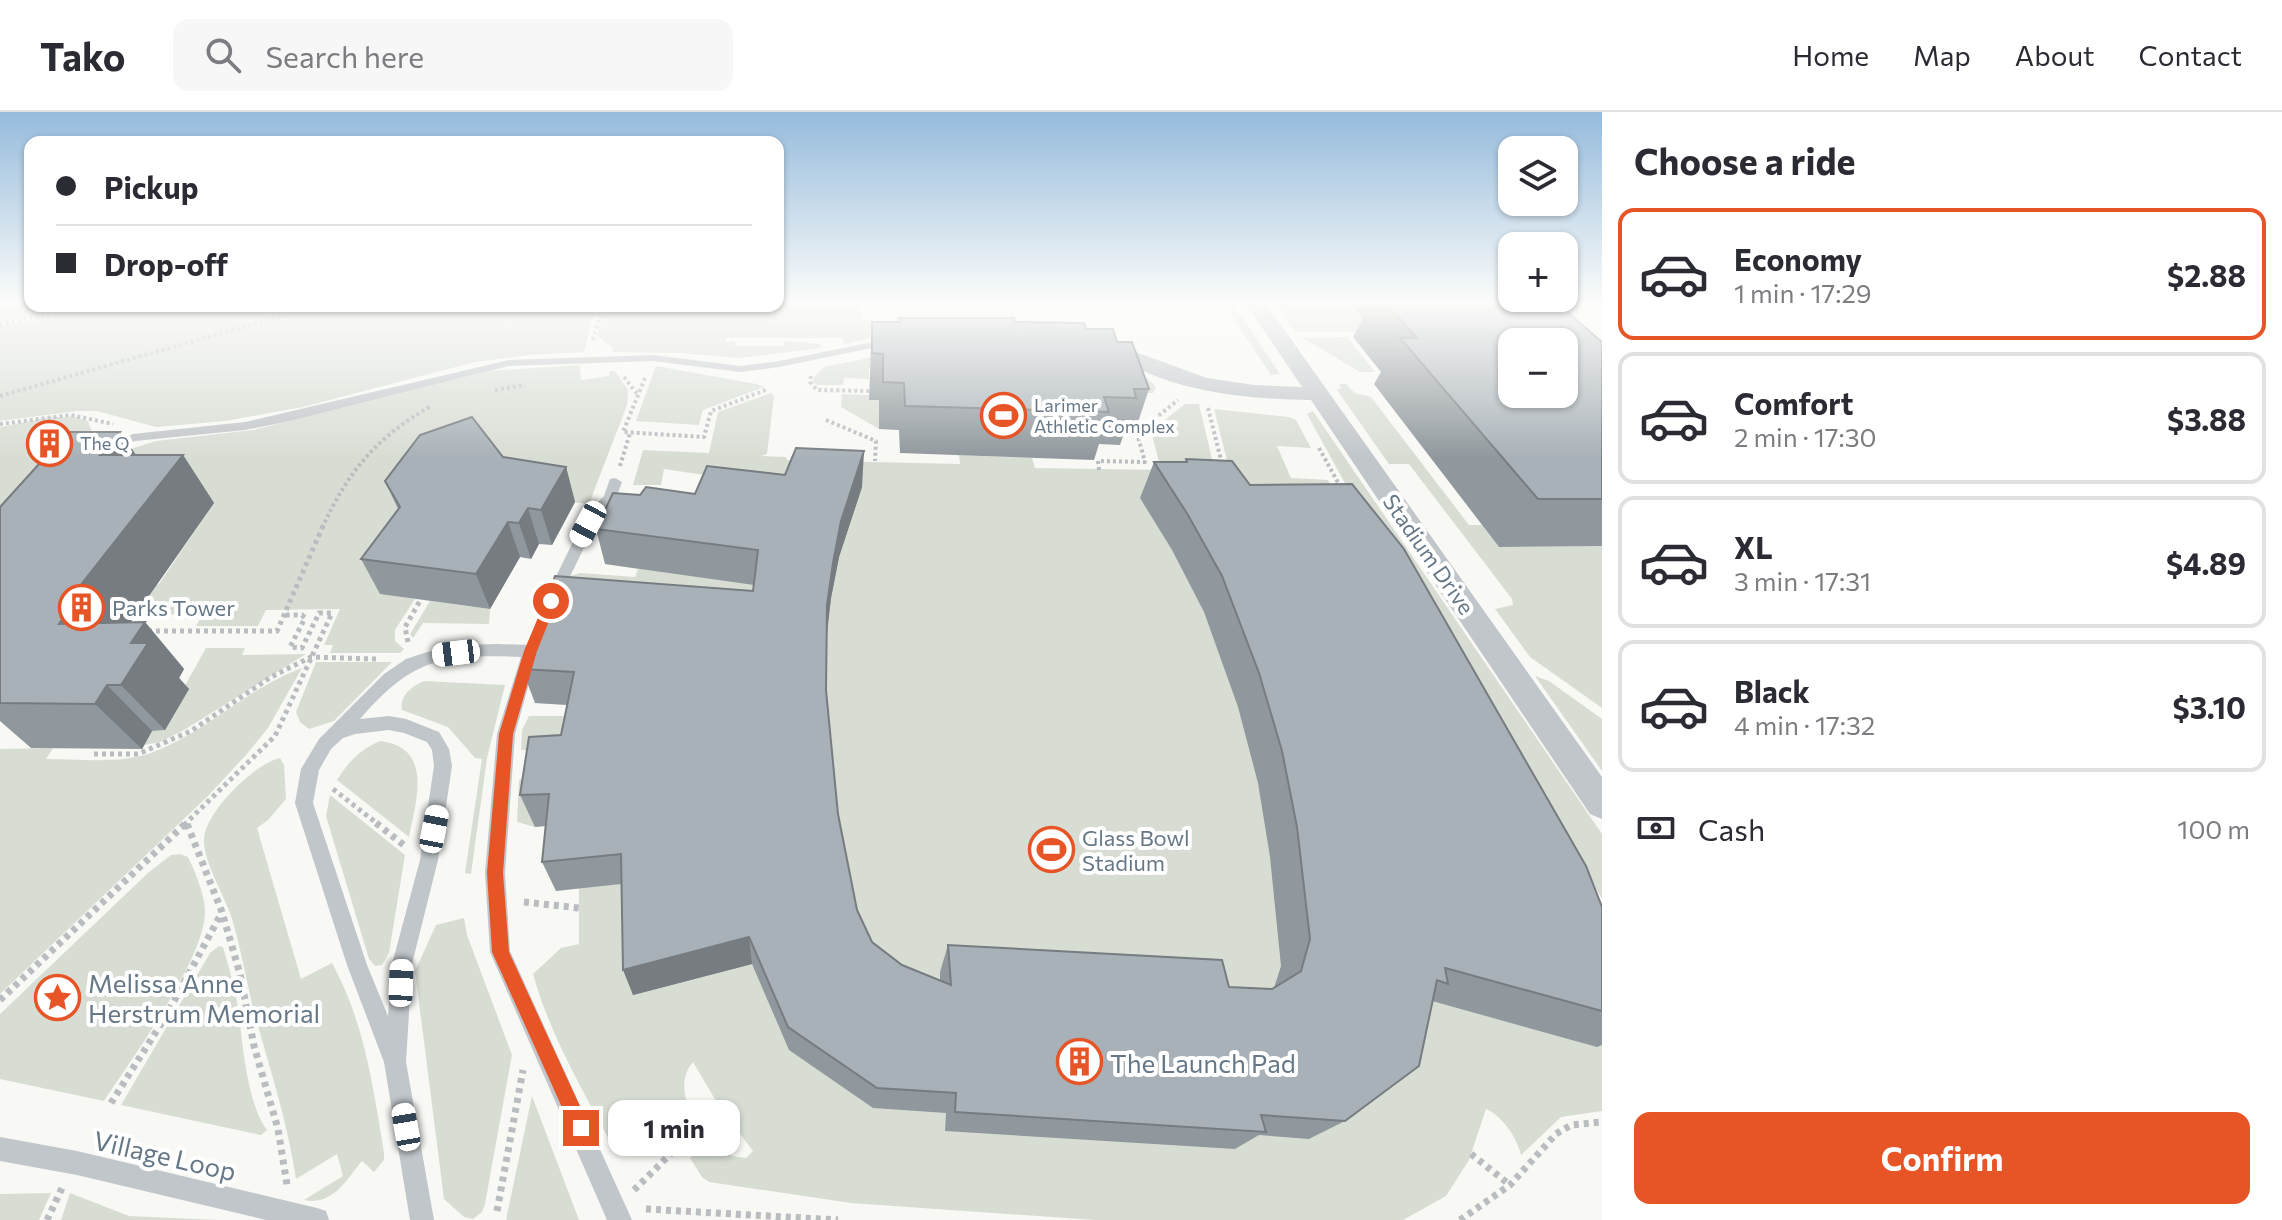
<!DOCTYPE html>
<meta charset="utf-8">
<style>
:root{--surface:#fff;--page:#f7f7f7;--text:#2b2b33;--muted:#7c7c81;--line:#e1e1e2;--accent:#e75426}
body{margin:0;font-family:Commissioner,sans-serif;background:var(--page);color:var(--text);height:100vh;display:flex;flex-direction:column;font-size:30px;white-space:nowrap}
*{box-sizing:border-box;margin:0}
p{font-size:26px;color:var(--muted)}
.icon{flex:none;width:44px;height:44px;fill:none;stroke:currentColor;stroke-width:2;stroke-linecap:round;stroke-linejoin:round}
.map{position:relative;flex:1;overflow:hidden}
.drawer{display:flex;flex-direction:column;background:var(--surface);width:680px}
.drawer>*{flex:none}
.guide{position:absolute;left:24px;top:24px;width:760px;height:176px;border-radius:16px;box-shadow:0 2px 6px #0004;display:grid;align-content:center;height:176px;padding:0 32px;background:var(--surface)}
.tools{position:absolute;left:1498px;top:24px;display:grid;gap:16px}
.tools a{display:grid;place-items:center;width:80px;height:80px;border-radius:16px;background:var(--surface);box-shadow:0 2px 6px #0004;font-size:40px}
.end{position:absolute;width:36px;height:36px;margin:-18px;border:10px solid #e75426;background:#fff;box-shadow:0 0 0 4px #fff}
.from{border-radius:50%}
.bubble{position:absolute;height:56px;border-radius:16px;background:var(--surface);box-shadow:0 2px 6px #0004;font-size:26px;font-weight:700;line-height:56px;text-align:center}
.car{position:absolute;width:24px;height:48px;margin:-24px -12px;border-radius:10px;box-shadow:0 0 6px 2px #0007;background:linear-gradient(#fff 24%,#345 0 40%,#fff 0 76%,#345 0 86%,#fff 0)}
.guide b{display:flex;align-items:center;gap:28px;height:76px;font-size:30px}
.guide b+b{border-top:2px solid var(--line)}
.guide i{width:20px;height:20px;background:var(--text)}
ul{padding:0;list-style:none}
li{display:flex;align-items:center;gap:24px;height:132px;margin:0 16px 12px;padding:0 16px;border:4px solid var(--line);border-radius:16px}
li div{flex:1}
li b{display:block;font-size:30px}
li em{font-style:normal;font-weight:700}
li.current{border-color:var(--accent)}
li>.icon{width:72px;height:72px;stroke-width:1.5}
h2{padding:0 32px;font-size:36px;line-height:96px}
.pay{display:flex;align-items:center;gap:20px;height:88px;padding:0 32px;font-size:30px}
.pay p{margin-inline-start:auto}
.primary-button{display:flex;gap:16px;margin-top:auto;padding:16px 32px}
.primary-button a{flex:1;height:92px;border-radius:16px;background:var(--accent);color:#fff;font-size:32px;font-weight:700;line-height:92px;text-align:center}
header{display:flex;align-items:center;gap:48px;box-sizing:border-box;height:112px;padding:0 40px;background:var(--surface);border-bottom:2px solid var(--line)}
header strong{font-size:38px}
nav{display:flex;gap:44px;margin-inline-start:auto;font-size:28px}
.search{width:560px;height:72px;background:var(--page);display:flex;align-items:center;gap:20px;box-sizing:border-box;padding:0 28px;border-radius:16px;color:var(--muted);font-size:30px}
main{display:flex;flex:1;min-height:0}
.map>svg:first-child{display:block}
</style>
<header>
<strong>Tako</strong>
<div class="search"><svg class="icon" aria-label="search" viewBox="0 0 24 24"><circle cx="10" cy="10" r="6"/><path d="M15 15l6 6"/></svg>Search here</div>
<nav><a>Home</a><a>Map</a><a>About</a><a>Contact</a></nav>
</header>
<main>
<div class="map">
<svg width="1602" height="1108" viewBox="0 0 1602 1108">
<rect width="100%" height="100%" fill="#f8f8f5"/>
<path fill="#d8ddd4" d="M30 192V194H78L0 211V193Z
M778 192H860L862 208 883 209 881 224 844 232 843 226H726V230L735 229V234H783L784 229 820 232 821 236 740 246 680 241 612 240 613 236 597 224 604 194Z
M1224 192H1233L1280 262 1271 263Z
M1275 192H1351L1381 220H1296Z
M98 194H596L584 240 530 243 475 250 303 295 225 309 156 315 97 299H77L0 309V215Z
M1347 225 1375 260H1360L1303 226Z
M913 237 1081 239 1147 266 1156 275 1153 281H1119L869 256V267L844 266 843 273H816L813 269 815 264 824 255Z
M580 253 581 268 609 264 610 259H615L628 278 627 293 589 392 562 389 380 481 415 487 395 518V529L404 537 400 541H330L333 533H324L340 497 266 498 258 514H196L203 502 132 503 154 473 159 472 214 391 124 339 156 329 253 318 490 259Z
M656 254 756 272 764 275 703 298 699 313 636 309Z
M1339 272H1346L1355 281 1371 285 1469 413H1482L1499 435 1602 434V596L1530 545 1495 497 1513 493 1512 487 1409 352H1389L1337 278 1341 276Z
M771 281 774 284 767 342 761 344 786 345 787 348 960 352 959 343 1032 346 1035 356 1161 358 1151 319 1185 292H1199L1215 360H1230L1214 297 1289 305 1296 308 1311 336 1277 334 1291 366 1328 368 1602 884V999L1561 1005 1521 1043C1517 1025 1502 1004 1486 997L1469 1048 1446 1084 1403 1108H1095L851 1091 709 1070 702 1065 690 1046 712 1026 732 1044 746 1046 753 1039 719 994 693 950C680 965 683 985 692 1001 673 1018 641 1046 614 1037 584 980 550 924 533 862L561 836 579 832V776L556 779 558 763 578 712 535 715 517 710 519 668 575 639 521 638 522 618 529 604H595L597 594 535 591 564 476 570 464 580 461 635 465 638 457 605 452 745 369 664 357 661 373H633L643 338 709 341 718 300Z
M842 282 869 283V288H879V317L841 295Z
M1313 299 1602 722V787L1486 582 1409 488 1307 302Z
M50 305H76L88 309 92 320 87 328 0 401V315Z
M430 489 490 497 489 512 423 511 413 526 410 522Z
M206 536H245L242 543 306 542 184 618 160 630 144 633 152 619 165 618 188 578 183 577Z
M316 550H392L334 609 309 617 300 610 296 600Z
M302 556 268 616 246 643 208 684 0 882V637L53 636 46 647C80 647 119 652 151 641 206 621 247 576 302 556Z
M1535 564 1549 569 1602 607V659Z
M424 569 505 573 487 646 471 762 465 761 482 647 475 646 448 615 402 598C399 584 412 574 424 569Z
M380 629C434 635 416 689 409 725L337 668C349 649 360 638 380 629Z
M280 646 284 653 286 687 268 708 257 716 301 867 332 851C365 911 373 975 384 1041V1048L374 1060 362 1049C346 1068 333 1094 304 1088L343 1064 337 1042 296 1067C288 1012 271 961 256 907 247 874 242 840 232 807 225 784 203 750 204 727 205 700 255 651 280 646Z
M330 683 405 743 389 841 382 853 375 854 369 847 326 704Z
M180 742 188 745C195 760 204 780 205 798 207 844 131 948 104 989L0 967V902L149 760 171 743Z
M464 806 467 823 512 943 485 1092 482 1100 473 1107 464 1105 444 1087 415 859 436 813Z
M219 834 223 835C228 853 234 872 237 890 243 927 245 988 267 1018L261 1023 121 993 210 841Z
M532 984 579 1108H506Z
M51 1081 39 1108H0V1082Z
M70 1081 129 1104 218 1108H61Z"/>
<g fill="none" stroke-linecap="round" stroke-linejoin="round">
<path stroke="#b9bdc0" stroke-width="4" stroke-dasharray="3 3" stroke-linecap="butt" d="M0 213 84 194
M593 228 602 194
M811 264 810 270 817 278 869 279
M624 265 638 283
M645 266 623 320 704 325 711 299 768 277
M495 278 525 273
M0 284 318 194
M1208 296 1222 352
M826 308 876 329 875 349
M0 312 71 303 113 312
M1319 336 1341 376
M620 354 630 321
M1099 358 1098 349 1145 350 1137 321 1178 288
M322 416C349 358 376 326 431 294"/>
<path stroke="#b9bdc0" stroke-width="5" stroke-dasharray="4 4" stroke-linecap="butt" d="M148 519H277L323 414
M408 530 405 515 421 487
M94 642H138L191 619 271 565 311 545 376 547
M333 677 379 713
M184 713 275 624 332 501H319L302 536 290 535 305 506 302 503H285"/>
<path stroke="#b9bdc0" stroke-width="7" stroke-dasharray="5 5" stroke-linecap="butt" d="M376 711 405 734
M187 712 222 800 240 862 254 934 278 1017 287 1073
M524 790 579 796
M0 888 186 711
M111 991 166 904 221 802
M1471 1042 1510 1073
M634 1078 719 994
M646 1097 838 1108
M497 1099 523 958
M47 1108 62 1076
M1460 1108 1510 1073 1556 1022 1571 1013 1602 1010"/>
<path fill="#c1c6ca" fill-rule="evenodd" d="M892 226 897 229 896 231 779 255 741 260 653 249 509 254 290 309 245 318 135 329 106 341 100 337 133 322 245 310 509 248 653 243 741 254 779 249Z
M615 366 622 370 615 389 600 403 558 489H548L546 485 587 401 604 384 610 367Z
M497 532 530 533 538 539 515 622 505 761 510 839 632 1108H607L490 840 485 761 497 622 521 545C442 542 413 546 360 607L389 604 406 607 439 620 449 637 452 654 438 748 412 852 406 950 434 1108H410L384 950 347 853 295 691 301 657 319 627 384 562 406 547 427 540 461 533ZM389 618 404 621 427 630 432 638 434 654 420 748 392 852 388 904 367 853 313 691 319 658 331 637 343 626 355 622Z
M0 1025 77 1039 317 1096 326 1099 329 1108H266L77 1063 0 1049Z"/>
<path fill="#c1c6ca" fill-rule="evenodd" d="M1246 192H1266L1602 665V707L1590 702 1311 288C1263 287 1216 284 1169 269 1143 260 1119 248 1094 238L1091 234 1101 228 1108 230 1207 266 1254 273 1302 275Z"/>
</g>
<path fill="#90989d" d="M1351 192H1558L1602 230V434L1499 435 1374 272 1381 260 1353 225 1363 206Z
M872 210H1015L1086 217 1117 230 1149 277 1133 325 1123 324 1120 333 1099 332 1094 348 900 341 899 318 879 317V288H869Z
M136 343H183L214 391 130 511 145 510 184 557 179 566 189 577 165 618 152 619 142 637 31 636 0 609V395Z
M503 345 566 355 575 390 552 433 539 432 531 447 520 445 490 497 380 482 361 447 398 397 385 369Z
M1186 347 1250 373 1602 795V933L1597 935 1432 889 1345 1009 1309 1027 1259 1023 1235 1037 945 1019 946 1001 873 996 789 938 752 852 633 883 621 772 556 779 542 750 545 714 535 715 520 683 561 623 567 593 535 591 522 557 753 479 754 473 605 452 596 417 640 383 862 375 839 445 831 486 827 523 826 578 838 702 857 798 872 830 902 853 940 868V860L948 833 1229 875 1272 877 1274 876 1281 854 1270 745 1258 671 1238 595 1204 500 1172 438 1140 386 1154 350H1185Z"/>
<path fill="#767c80" d="M120 320 153 367 100 343Z
M864 339 862 375 839 445 831 486 826 527 827 493 833 451 841 409Z
M183 343 214 391 113 535 59 512 65 493Z
M566 355 575 390 552 433 541 398Z
M528 396 539 432 531 447 519 411Z
M508 410 520 445 490 497 476 462Z
M145 510 184 557 179 566 189 577 165 618 121 573 131 531Z
M107 573 152 619 142 637 95 592Z
M749 825 752 852 633 883 623 858Z"/>
<path fill="#a8b1b7" stroke="#767c80" stroke-width="2" fill-rule="evenodd" d="M1387 192H1558L1602 230V387H1538L1400 226H1417ZM1512 230H1564V282H1512Z
M899 206H1014L1015 210 1084 211 1086 217H1113L1117 230H1132L1149 277H1134L1136 286 1104 285 1109 300 905 294 904 271 883 270V242L872 241V210H899Z
M472 305 503 345 566 355 541 398 528 396 519 411 508 410 476 462 361 447 400 395 385 369 420 323Z
M68 320H120L100 343H183L65 493 73 492 59 512 145 510 131 531H148L121 573H107L95 592 0 591V395Z
M796 336 864 339 841 409 833 451 827 493 826 578 838 702 857 798 872 830 902 853 951 873 948 833 1222 848 1229 875 1272 877 1301 859 1310 827 1297 715 1282 639 1259 561 1222 464 1188 403 1154 350H1187L1186 347 1232 349 1250 373 1352 372 1404 437 1586 754 1602 795V899L1445 856 1448 872 1437 868 1419 954 1345 1009 1261 1003 1266 1020 955 1000 956 981 877 976 788 915 749 825 623 858 621 742 542 750 549 682 520 683 529 625 561 623 574 560 522 557 555 464 753 479 758 438 596 417 613 381 640 383 646 375 695 382 707 354 785 363Z"/>
<linearGradient id="sky" x2="0" y2="1"><stop stop-color="#95bbdc"/><stop offset="0.55" stop-color="#fcfcfa"/><stop offset="1" stop-color="#fcfcfa" stop-opacity="0"/></linearGradient>
<rect width="1602" height="347" fill="url(#sky)"/>
<path fill="#e75426" d="M551 484 557 489 537 539 513 622 503 761 509 840 590 1016 587 1022 581 1025 574 1022 492 840 487 761 499 622 524 539 545 489Z"/>
<defs>
<symbol id="stadium-ring" viewBox="-11 -11 22 22"><circle r="9.5" fill="#fff" stroke="#e75426" stroke-width="1.5"/><path d="M0-5a6.5 5 0 1 0 0 10a6.5 5 0 1 0 0-10ZM-3.5-1.8h7v3.6h-7Z" fill="#e75426"/></symbol>
<symbol id="building-ring" viewBox="-11 -11 22 22"><circle r="9.5" fill="#fff" stroke="#e75426" stroke-width="1.5"/><path d="M-4-6H4V6H1V3H-1V6H-4ZM-2.5-4.3h1.7v1.8h-1.7ZM.8-4.3h1.7v1.8H.8ZM-2.5-1h1.7V.8h-1.7ZM.8-1h1.7V.8H.8Z" fill="#e75426"/></symbol>
<symbol id="sight-ring" viewBox="-11 -11 22 22"><circle r="9.5" fill="#fff" stroke="#e75426" stroke-width="1.5"/><path d="M0-6L1.8-2.2L6-1.7L2.9 1.2L3.7 5.4L0 3.3L-3.7 5.4L-2.9 1.2L-6-1.7L-1.8-2.2Z" fill="#e75426"/></symbol>
</defs>
<g fill-rule="evenodd">
<use href="#stadium-ring" x="978" y="278" width="51" height="51"/>
<use href="#building-ring" x="24" y="306" width="51" height="51"/>
<use href="#building-ring" x="56" y="470" width="51" height="51"/>
<use href="#stadium-ring" x="1026" y="712" width="51" height="51"/>
<use href="#sight-ring" x="32" y="860" width="51" height="51"/>
<use href="#building-ring" x="1054" y="924" width="51" height="51"/>
</g>
<g text-anchor="middle" dominant-baseline="central" stroke-width="8" stroke-linejoin="round" paint-order="stroke">
<g font-size="18" fill="#667887" stroke="#fff" text-anchor="start">
<text x="1034" y="293">Larimer<tspan x="1034" dy="21">Athletic Complex</tspan></text>
<text x="80" y="331">The Q</text>
</g>
<g font-size="22" fill="#667887" stroke="#fff">
<text transform="translate(1429 442) rotate(55)">Stadium Drive</text>
</g>
<g font-size="22" fill="#667887" stroke="#fff" text-anchor="start">
<text x="112" y="495">Parks Tower</text>
<text x="1082" y="725">Glass Bowl<tspan x="1082" dy="25">Stadium</tspan></text>
</g>
<g font-size="26" fill="#667887" stroke="#fff" text-anchor="start">
<text x="88" y="870">Melissa Anne<tspan x="88" dy="30">Herstrum Memorial</tspan></text>
<text x="1110" y="950">The Launch Pad</text>
</g>
<g font-size="26" fill="#667887" stroke="#fff">
<text transform="translate(165 1043) rotate(13)">Village Loop</text>
</g>
</g>
</svg>
<div class="tools">
<a><svg class="icon" aria-label="layers" viewBox="0 0 24 24"><path d="M12 4l9 5-9 5-9-5zM3 14l9 5 9-5"/></svg></a>
<a>+</a>
<a>−</a>
</div>
<i class="end from" style="left:551px;top:489px"></i>
<i class="end" style="left:581px;top:1016px"></i>
<div class="bubble" style="left:608px;top:988px;width:132px">1 min</div>
<i class="car" style="left:588px;top:412px;rotate:208deg"></i>
<i class="car" style="left:456px;top:541px;rotate:263deg"></i>
<i class="car" style="left:434px;top:717px;rotate:11deg"></i>
<i class="car" style="left:401px;top:871px;rotate:2deg"></i>
<i class="car" style="left:406px;top:1015px;rotate:350deg"></i>
<div class="guide">
<b><i class="from"></i>Pickup</b>
<b><i></i>Drop-off</b>
</div>
</div>
<section class="drawer">
<h2>Choose a ride</h2>
<ul>
<li class="current"><svg class="icon" aria-label="car" viewBox="0 0 24 24"><path d="M5 17H2v-5l4-1 3-4h7l3 4 3 1v5h-3M9 17h6M6 11h13"/><circle cx="7" cy="17" r="2"/><circle cx="17" cy="17" r="2"/></svg><div><b>Economy</b><p>1 min · 17:29</p></div><em>$2.88</em></li>
<li><svg class="icon" aria-label="car" viewBox="0 0 24 24"><path d="M5 17H2v-5l4-1 3-4h7l3 4 3 1v5h-3M9 17h6M6 11h13"/><circle cx="7" cy="17" r="2"/><circle cx="17" cy="17" r="2"/></svg><div><b>Comfort</b><p>2 min · 17:30</p></div><em>$3.88</em></li>
<li><svg class="icon" aria-label="car" viewBox="0 0 24 24"><path d="M5 17H2v-5l4-1 3-4h7l3 4 3 1v5h-3M9 17h6M6 11h13"/><circle cx="7" cy="17" r="2"/><circle cx="17" cy="17" r="2"/></svg><div><b>XL</b><p>3 min · 17:31</p></div><em>$4.89</em></li>
<li><svg class="icon" aria-label="car" viewBox="0 0 24 24"><path d="M5 17H2v-5l4-1 3-4h7l3 4 3 1v5h-3M9 17h6M6 11h13"/><circle cx="7" cy="17" r="2"/><circle cx="17" cy="17" r="2"/></svg><div><b>Black</b><p>4 min · 17:32</p></div><em>$3.10</em></li>
</ul>
<div class="pay"><svg class="icon" aria-label="cash" viewBox="0 0 24 24"><path d="M3 7h18v10H3z"/><circle cx="12" cy="12" r="2"/></svg>Cash<p>100 m</p></div>
<div class="primary-button"><a>Confirm</a></div>
</section>
</main>
